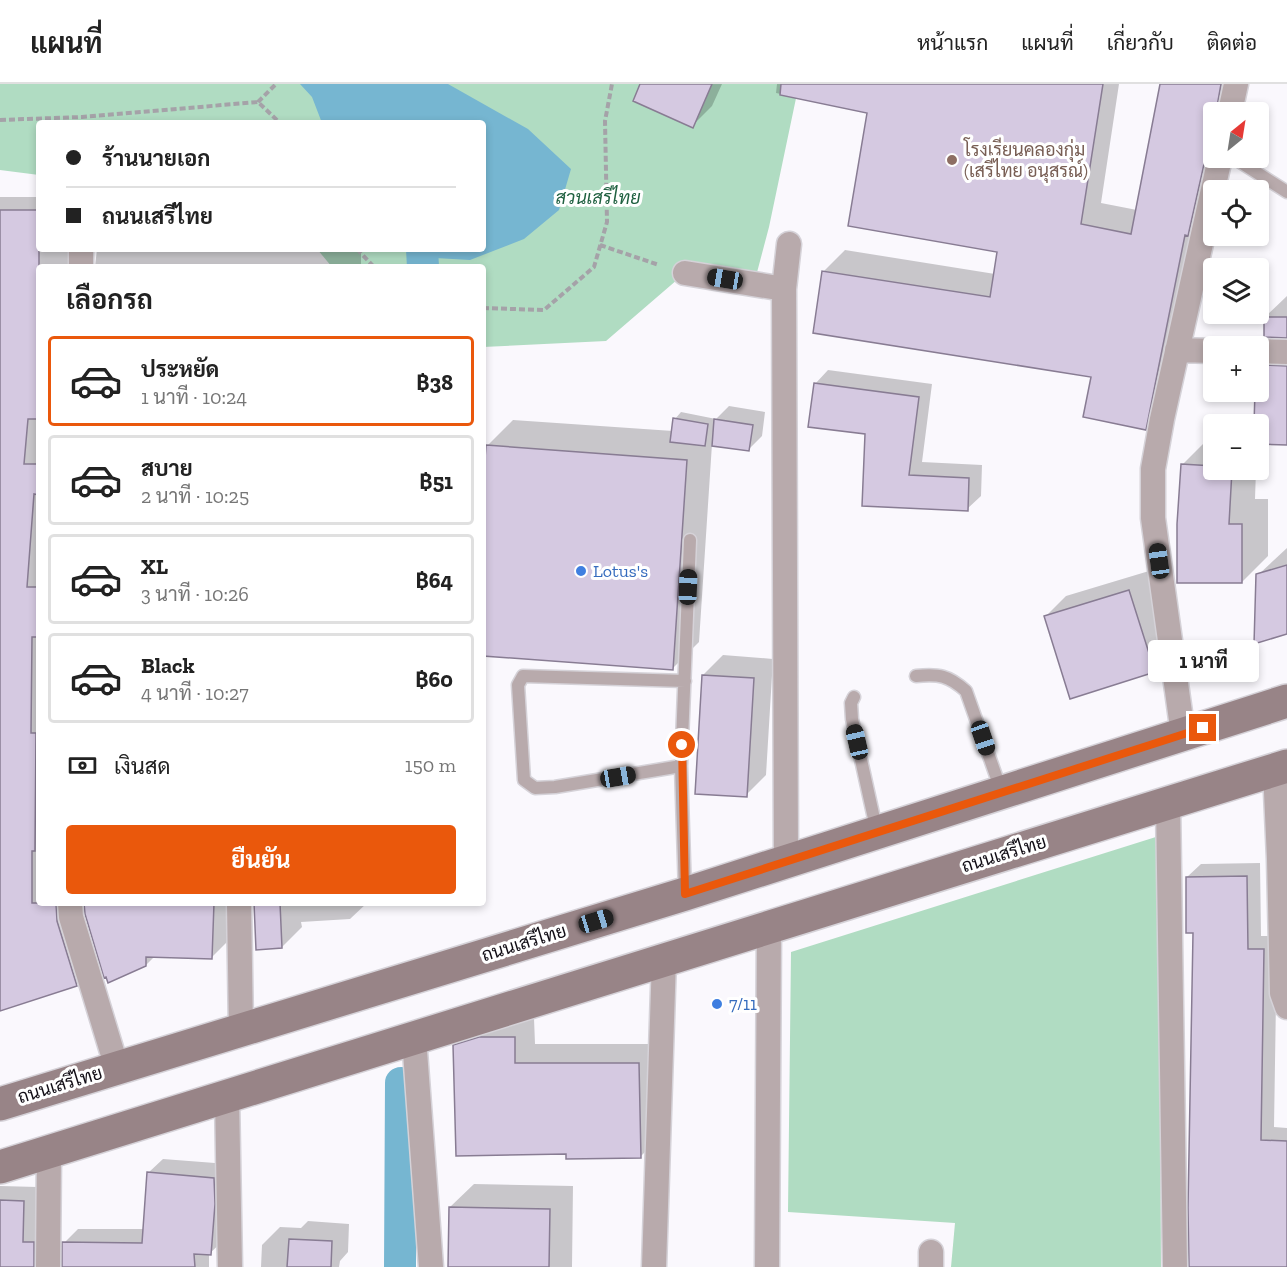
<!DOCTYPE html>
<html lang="th">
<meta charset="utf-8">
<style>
:root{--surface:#fff;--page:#f2f2f2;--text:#222;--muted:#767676;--line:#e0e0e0;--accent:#ea580c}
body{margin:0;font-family:"Zilla Slab",Sarabun,serif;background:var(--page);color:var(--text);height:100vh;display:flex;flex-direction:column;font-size:22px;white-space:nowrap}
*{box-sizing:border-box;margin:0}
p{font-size:20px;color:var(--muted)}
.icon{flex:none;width:33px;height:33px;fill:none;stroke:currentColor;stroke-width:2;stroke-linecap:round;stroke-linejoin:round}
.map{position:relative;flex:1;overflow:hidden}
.panel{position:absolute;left:36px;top:180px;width:450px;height:642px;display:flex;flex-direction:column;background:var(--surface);border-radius:6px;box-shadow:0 3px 9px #0003}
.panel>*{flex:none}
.banner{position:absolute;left:36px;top:36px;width:450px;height:132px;border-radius:6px;box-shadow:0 3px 9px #0003;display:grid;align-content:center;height:132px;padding:0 30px;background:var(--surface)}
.needle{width:39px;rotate:30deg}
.fabs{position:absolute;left:1203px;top:18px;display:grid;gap:12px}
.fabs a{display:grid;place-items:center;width:66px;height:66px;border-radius:6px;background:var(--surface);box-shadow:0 3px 9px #0003;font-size:30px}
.end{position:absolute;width:27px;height:27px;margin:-14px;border:8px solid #ea580c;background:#fff;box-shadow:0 0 0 3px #fff}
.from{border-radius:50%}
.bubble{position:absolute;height:42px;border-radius:6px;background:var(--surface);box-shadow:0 3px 9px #0003;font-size:20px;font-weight:700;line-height:42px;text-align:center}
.car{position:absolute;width:18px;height:36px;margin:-18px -9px;border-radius:8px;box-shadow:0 0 4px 2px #0007;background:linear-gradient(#222 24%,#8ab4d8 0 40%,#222 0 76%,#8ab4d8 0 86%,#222 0)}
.banner b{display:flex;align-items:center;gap:21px;height:57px;font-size:22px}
.banner b+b{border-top:2px solid var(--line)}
.banner i{width:15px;height:15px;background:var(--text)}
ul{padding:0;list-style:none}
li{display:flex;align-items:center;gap:18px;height:90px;margin:0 12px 9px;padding:0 18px;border:3px solid var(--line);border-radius:6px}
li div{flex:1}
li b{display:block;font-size:22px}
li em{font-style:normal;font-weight:700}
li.on{border-color:var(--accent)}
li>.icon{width:54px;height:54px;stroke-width:1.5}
h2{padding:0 30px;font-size:27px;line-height:72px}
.pay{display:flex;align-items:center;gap:15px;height:66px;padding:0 30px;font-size:22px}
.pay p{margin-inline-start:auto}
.action{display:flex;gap:12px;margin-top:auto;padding:12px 30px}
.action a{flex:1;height:69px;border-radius:6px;background:var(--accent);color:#fff;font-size:24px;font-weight:700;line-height:69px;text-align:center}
header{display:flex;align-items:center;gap:36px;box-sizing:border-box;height:84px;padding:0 30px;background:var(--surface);border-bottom:2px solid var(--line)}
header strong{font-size:28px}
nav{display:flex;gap:33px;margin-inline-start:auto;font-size:21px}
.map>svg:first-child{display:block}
</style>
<header>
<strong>แผนที่</strong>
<nav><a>หน้าแรก</a><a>แผนที่</a><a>เกี่ยวกับ</a><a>ติดต่อ</a></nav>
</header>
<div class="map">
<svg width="1287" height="1183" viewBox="0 0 1287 1183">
<rect width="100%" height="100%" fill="#faf8fd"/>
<path fill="#b0dcc2" d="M0 0H799L769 143 755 196 685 189 606 257 483 263V183H332L317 165H483V39H39V91L0 86Z
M1159 752 1161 1183H951L955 1139 788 1128 791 868Z"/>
<path fill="#76b6d1" d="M300 0H448L528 45 571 85 559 126 524 155 470 176 435 174 413 165H483V39H322L312 13Z"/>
<path fill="#0003" d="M642 0H722L712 22 692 42Z
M777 0H1119L1101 119 1137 126 1162 0H1237V28H1214V74L1166 323 1145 344 1092 292 824 187 845 166 995 190 999 167 869 28 776 9Z
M0 113H39V165H81L92 183H39L38 366 39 819H70L90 887 76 901 0 925Z
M97 165H361V183H95Z
M1287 212V254L1265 233Z
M1287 261V359L1256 340 1258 290Z
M828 286 932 300 922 378 982 381 981 412 967 425 863 420 866 349 815 300Z
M729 322 765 328 762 352 748 366 712 360 699 558 673 584 483 571V425L487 362 513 336 673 347 675 335 681 328 716 335Z
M1208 355H1214V386H1256L1255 415H1268V472L1242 498 1182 381Z
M1287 464V549L1258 491Z
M1149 487 1174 567 1154 587 1046 532 1066 512Z
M723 571 773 575 766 691 746 711 703 591Z
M1260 779 1261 852H1277L1274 1043 1287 1044V1183H1191L1195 848 1187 793 1201 780Z
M86 819H230L229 856 212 873 155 872 146 881Z
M255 819H367L350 835 301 838 302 843 282 863Z
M534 934 535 960H659L660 1053 640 1073 568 1069 455 962 475 942Z
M163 1075 228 1080 225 1155 209 1170V1183H62L64 1159 78 1145H144L148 1089Z
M474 1100 573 1102 572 1183H450V1123Z
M0 1102 38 1103 56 1182 62 1183H0Z
M308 1137 349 1140 348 1168 340 1177 339 1183H261L262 1161 280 1143 301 1144Z"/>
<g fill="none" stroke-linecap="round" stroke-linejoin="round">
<path stroke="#76b6d1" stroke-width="32" d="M422 165 423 183
M400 1183 401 999"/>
</g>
<path fill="#d5c9e1" stroke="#887c93" stroke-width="1.5" d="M640 0H712L693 44 633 17Z
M781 0H1103L1081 140 1131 150 1160 0H1221L1216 28H1214V62L1206 71 1188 152 1185 151 1146 346 1083 333 1091 293 813 249 822 187 990 213 997 168 848 142 867 29 780 11Z
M0 126H39V335H28L24 380H39V411L34 410 27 503H39V553H32L31 649H36L35 767H32V819H56L57 837 77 902 0 927Z
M1264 233H1287V254L1264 253Z
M1264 281 1287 282V361L1258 360V340H1254L1255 308H1258V292H1264Z
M814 299 919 313 909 391 969 394 968 427 862 422 865 350 808 343Z
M673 334 708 340 705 362 670 358Z
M714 335 753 341 749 367 712 362Z
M486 361 687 376 673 586 483 572V402Z
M1181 380 1214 382V386H1232L1229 440H1242V499H1177V440Z
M1287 481V550L1254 560 1256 490Z
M1129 506 1155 588 1070 615 1044 532Z
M702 591 754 594 747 713 695 710Z
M1247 792 1248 865H1264L1261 1056 1287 1057V1183H1189L1188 1124 1193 849H1186V793Z
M84 819H214L212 875 146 873V882L108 899 106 893 104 894 85 830Z
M254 819H280L282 864 256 866Z
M479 953H515V979H639L641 1074 566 1075V1070L456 1072 453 961Z
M147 1088 214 1094 215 1120 211 1171 194 1170 195 1183H62V1158L142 1159Z
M0 1116 24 1117 23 1158H34V1183H0Z
M449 1123 550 1125 549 1183H448Z
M289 1155 332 1157 331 1183H287Z"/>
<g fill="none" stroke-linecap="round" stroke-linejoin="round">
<defs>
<path id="service" d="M1234 74 1287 108
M916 592C939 590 948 591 966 607L1001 706
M854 613 851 619 852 635 877 748
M681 682 555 703 535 704 524 696 518 601 523 592 685 597
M685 809 681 682 690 456"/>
<path id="minor" d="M1230 28 1236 0
M81 183V166
M685 189 784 205
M1177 266 1214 267
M1258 267 1287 268
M1183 650 1153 434V385L1162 335 1220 74
M1275 686 1279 775 1282 909 1287 923
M1168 719 1175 1183
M786 778 784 205 789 160
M70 819 71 833 117 984
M239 819 241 946
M414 954 431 1183
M227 1012 230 1183
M931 1168V1183
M48 1183 49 1068
M654 1183 664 875
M767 1183 769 842"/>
<path id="secondary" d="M0 1020 685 810 1287 617
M0 1083 1287 682"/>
</defs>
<use href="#service" stroke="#d5d2d8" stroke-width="15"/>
<use href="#minor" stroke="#d5d2d8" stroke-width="27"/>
<use href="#secondary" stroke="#d5d2d8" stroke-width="36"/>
<path stroke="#a5a2a8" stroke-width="4" stroke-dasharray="6 3" stroke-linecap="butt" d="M258 18 276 0
M0 36 82 33 258 18 280 39
M600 161 659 181
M357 165 374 183
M483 224 544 226 594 183 607 138 605 37 612 0"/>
<use href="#service" stroke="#b8aaac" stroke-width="12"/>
<use href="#minor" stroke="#b8aaac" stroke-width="24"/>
<use href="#secondary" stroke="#988487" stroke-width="33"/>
</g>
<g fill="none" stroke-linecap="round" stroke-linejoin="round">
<path stroke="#ea580c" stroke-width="8" d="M682 661 685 810 1203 644"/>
</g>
<circle fill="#8d6e63" stroke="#fff" stroke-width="2" cx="952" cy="76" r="6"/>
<g fill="#3f7fe0" stroke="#fff" stroke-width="2">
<circle cx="581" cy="487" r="6"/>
<circle cx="717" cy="920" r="6"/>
</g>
<g text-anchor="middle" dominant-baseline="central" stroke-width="6" stroke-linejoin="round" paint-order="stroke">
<g font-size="18" fill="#785e54" stroke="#fff" text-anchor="start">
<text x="964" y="66">โรงเรียนคลองกุ่ม<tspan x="964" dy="21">(เสรีไทย อนุสรณ์)</tspan></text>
</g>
<g font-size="18" font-style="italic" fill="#206141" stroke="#fff">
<text x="598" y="114">สวนเสรีไทย</text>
</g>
<g font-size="18" fill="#366cbe" stroke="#fff" text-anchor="start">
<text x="593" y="487">Lotus's</text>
<text x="729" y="920">7/11</text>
</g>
<g font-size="18" fill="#110d15" stroke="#fff">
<text transform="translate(1004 770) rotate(-17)">ถนนเสรีไทย</text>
<text transform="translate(524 859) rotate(-17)">ถนนเสรีไทย</text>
<text transform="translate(60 1001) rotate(-17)">ถนนเสรีไทย</text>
</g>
</g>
</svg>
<div class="fabs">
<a><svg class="needle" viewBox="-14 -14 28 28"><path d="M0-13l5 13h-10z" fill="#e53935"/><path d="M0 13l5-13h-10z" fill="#767676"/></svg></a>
<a><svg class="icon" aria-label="locate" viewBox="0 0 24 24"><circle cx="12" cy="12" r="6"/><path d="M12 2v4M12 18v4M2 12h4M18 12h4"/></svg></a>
<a><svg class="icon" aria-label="layers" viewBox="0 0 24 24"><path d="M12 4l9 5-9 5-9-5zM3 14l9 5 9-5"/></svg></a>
<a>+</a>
<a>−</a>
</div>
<i class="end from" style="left:682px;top:661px"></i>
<i class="end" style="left:1203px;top:644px"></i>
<div class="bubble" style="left:1148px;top:556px;width:111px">1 นาที</div>
<i class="car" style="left:725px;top:195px;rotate:279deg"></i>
<i class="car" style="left:1159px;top:477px;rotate:352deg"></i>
<i class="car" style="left:688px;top:503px;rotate:2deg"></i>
<i class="car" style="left:983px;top:654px;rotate:161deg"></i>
<i class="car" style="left:857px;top:658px;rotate:347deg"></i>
<i class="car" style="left:618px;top:693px;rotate:80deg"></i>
<i class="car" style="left:596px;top:837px;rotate:73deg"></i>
<div class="banner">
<b><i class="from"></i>ร้านนายเอก</b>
<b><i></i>ถนนเสรีไทย</b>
</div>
<section class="panel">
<h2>เลือกรถ</h2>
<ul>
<li class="on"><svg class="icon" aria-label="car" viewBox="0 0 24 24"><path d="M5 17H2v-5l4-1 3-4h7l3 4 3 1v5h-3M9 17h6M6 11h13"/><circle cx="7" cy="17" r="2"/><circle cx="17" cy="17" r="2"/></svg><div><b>ประหยัด</b><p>1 นาที · 10:24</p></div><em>฿38</em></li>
<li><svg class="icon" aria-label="car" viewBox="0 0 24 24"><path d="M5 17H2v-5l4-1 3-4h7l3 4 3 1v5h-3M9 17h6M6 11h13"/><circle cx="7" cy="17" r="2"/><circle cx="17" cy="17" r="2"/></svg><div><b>สบาย</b><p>2 นาที · 10:25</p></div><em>฿51</em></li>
<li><svg class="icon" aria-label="car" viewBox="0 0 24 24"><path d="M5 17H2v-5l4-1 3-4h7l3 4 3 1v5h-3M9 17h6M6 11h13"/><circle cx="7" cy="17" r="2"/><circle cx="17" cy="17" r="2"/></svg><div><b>XL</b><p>3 นาที · 10:26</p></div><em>฿64</em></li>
<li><svg class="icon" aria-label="car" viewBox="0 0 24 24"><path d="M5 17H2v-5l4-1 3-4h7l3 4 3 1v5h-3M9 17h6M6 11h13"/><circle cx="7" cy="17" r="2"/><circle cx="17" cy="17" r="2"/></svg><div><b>Black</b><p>4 นาที · 10:27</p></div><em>฿60</em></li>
</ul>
<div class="pay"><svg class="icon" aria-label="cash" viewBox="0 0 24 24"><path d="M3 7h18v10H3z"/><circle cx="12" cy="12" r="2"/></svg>เงินสด<p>150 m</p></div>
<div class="action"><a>ยืนยัน</a></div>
</section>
</div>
